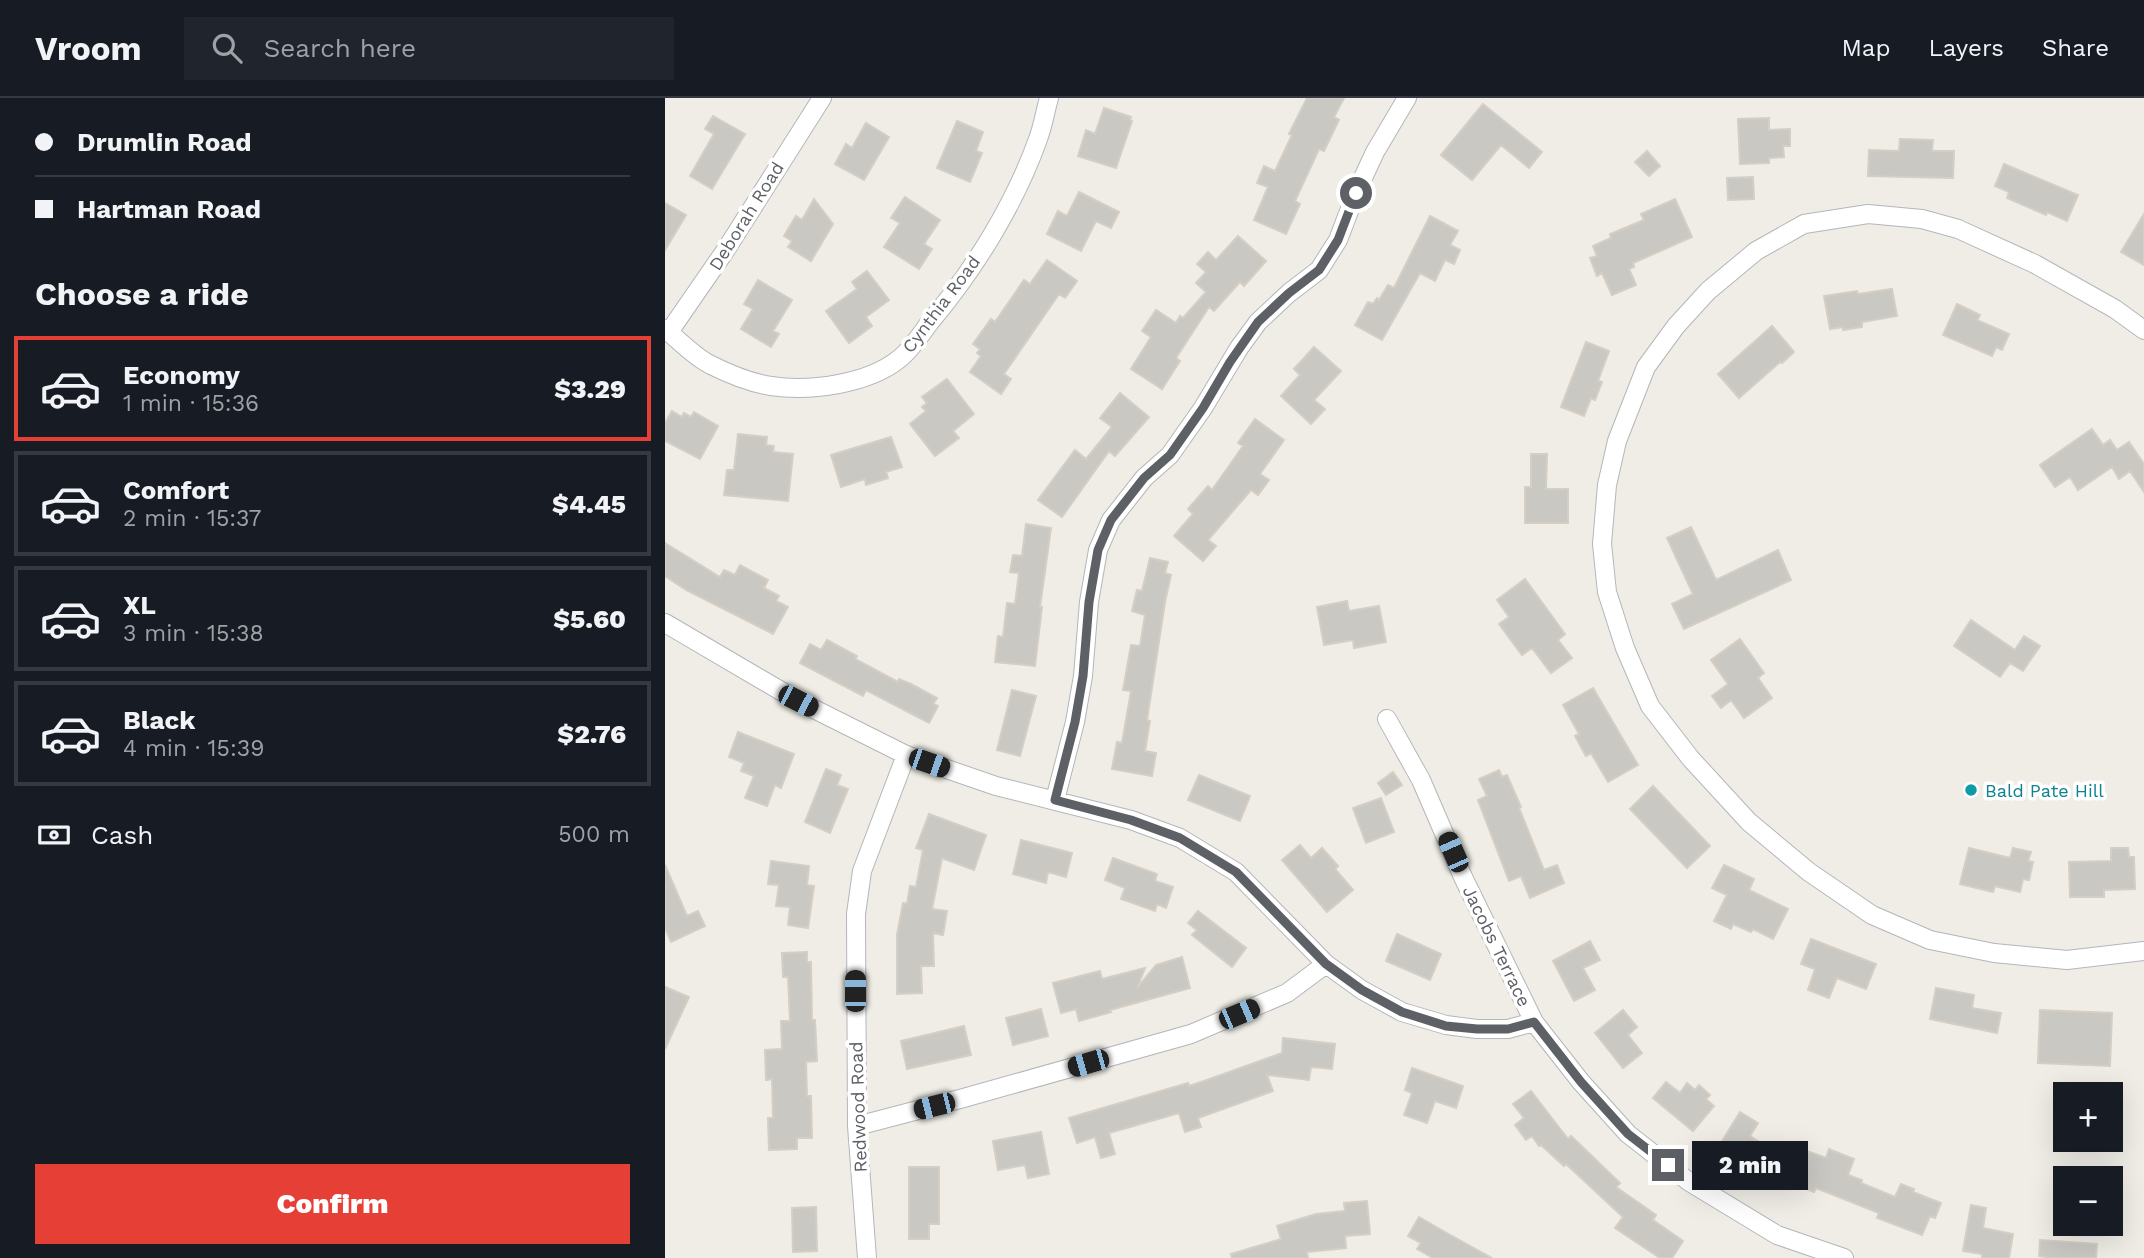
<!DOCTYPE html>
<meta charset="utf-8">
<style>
:root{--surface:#171b24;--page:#20242c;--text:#f1f3f6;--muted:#9ea1a6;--line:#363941;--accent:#e53f36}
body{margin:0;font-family:"Work Sans",sans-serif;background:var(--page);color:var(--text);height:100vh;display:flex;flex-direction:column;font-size:26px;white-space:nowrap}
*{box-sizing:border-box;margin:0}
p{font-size:23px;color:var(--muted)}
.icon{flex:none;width:38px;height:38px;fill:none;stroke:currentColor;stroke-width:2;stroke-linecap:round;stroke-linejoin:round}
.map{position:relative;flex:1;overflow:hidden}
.panel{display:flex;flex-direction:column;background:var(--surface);width:665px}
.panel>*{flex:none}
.banner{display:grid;align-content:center;height:154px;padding:0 35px;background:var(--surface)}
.buttons{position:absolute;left:1388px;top:984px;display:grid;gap:14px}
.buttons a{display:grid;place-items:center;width:70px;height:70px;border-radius:0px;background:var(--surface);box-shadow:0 7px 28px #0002;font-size:35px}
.end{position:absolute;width:32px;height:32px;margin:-16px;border:9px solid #5d6166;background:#fff;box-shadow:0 0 0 4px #fff}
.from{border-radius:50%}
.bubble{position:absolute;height:49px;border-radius:0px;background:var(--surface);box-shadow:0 7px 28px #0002;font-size:23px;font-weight:800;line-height:49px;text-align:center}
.car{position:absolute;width:21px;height:42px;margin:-21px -10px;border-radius:9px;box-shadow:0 0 5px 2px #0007;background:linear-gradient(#222 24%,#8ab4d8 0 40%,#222 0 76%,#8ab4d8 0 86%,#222 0)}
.banner b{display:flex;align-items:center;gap:24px;height:66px;font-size:26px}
.banner b+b{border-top:2px solid var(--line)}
.banner i{width:18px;height:18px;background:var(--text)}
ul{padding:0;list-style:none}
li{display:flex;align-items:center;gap:21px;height:105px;margin:0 14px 10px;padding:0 21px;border:4px solid var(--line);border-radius:0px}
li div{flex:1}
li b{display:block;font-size:26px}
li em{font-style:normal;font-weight:800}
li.active{border-color:var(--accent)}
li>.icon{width:63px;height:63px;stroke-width:1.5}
h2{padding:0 35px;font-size:32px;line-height:84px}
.pay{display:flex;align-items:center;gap:18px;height:77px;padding:0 35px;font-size:26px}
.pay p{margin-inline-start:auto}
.button{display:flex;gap:14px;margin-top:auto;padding:14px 35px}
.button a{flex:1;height:80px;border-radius:0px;background:var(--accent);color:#fff;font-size:28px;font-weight:800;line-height:80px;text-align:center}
header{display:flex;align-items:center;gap:42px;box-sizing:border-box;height:98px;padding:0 35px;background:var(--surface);border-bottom:2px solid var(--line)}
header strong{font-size:33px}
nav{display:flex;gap:38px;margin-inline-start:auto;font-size:24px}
.search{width:490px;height:63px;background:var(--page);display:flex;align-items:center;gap:18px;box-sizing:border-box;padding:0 24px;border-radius:0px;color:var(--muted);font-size:26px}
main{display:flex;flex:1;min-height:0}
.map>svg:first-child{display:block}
</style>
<header>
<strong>Vroom</strong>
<div class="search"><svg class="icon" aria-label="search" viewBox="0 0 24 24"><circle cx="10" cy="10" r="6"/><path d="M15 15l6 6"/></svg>Search here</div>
<nav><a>Map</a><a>Layers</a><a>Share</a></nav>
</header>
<main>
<section class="panel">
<div class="banner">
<b><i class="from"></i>Drumlin Road</b>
<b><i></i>Hartman Road</b>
</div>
<h2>Choose a ride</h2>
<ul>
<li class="active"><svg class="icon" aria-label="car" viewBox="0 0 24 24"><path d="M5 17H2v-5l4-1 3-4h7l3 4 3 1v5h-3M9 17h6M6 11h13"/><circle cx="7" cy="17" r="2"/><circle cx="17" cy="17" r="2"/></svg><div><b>Economy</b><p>1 min · 15:36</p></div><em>$3.29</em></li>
<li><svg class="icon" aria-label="car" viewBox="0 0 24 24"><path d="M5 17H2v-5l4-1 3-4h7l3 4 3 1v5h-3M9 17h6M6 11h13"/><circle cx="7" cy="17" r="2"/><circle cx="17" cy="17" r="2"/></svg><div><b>Comfort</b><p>2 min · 15:37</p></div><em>$4.45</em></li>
<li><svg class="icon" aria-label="car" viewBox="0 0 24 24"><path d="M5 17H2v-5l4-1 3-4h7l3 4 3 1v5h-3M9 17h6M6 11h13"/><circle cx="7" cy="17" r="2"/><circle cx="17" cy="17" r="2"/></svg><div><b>XL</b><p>3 min · 15:38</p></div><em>$5.60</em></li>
<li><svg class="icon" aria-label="car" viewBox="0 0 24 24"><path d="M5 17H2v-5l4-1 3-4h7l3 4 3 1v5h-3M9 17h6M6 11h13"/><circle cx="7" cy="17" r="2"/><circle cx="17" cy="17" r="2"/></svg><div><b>Black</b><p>4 min · 15:39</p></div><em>$2.76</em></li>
</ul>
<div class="pay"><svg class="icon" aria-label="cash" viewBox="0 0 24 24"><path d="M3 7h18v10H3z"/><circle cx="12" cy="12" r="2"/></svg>Cash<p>500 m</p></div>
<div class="button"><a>Confirm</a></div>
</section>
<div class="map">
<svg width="1479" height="1160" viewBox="0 0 1479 1160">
<rect width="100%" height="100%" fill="#efede6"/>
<path fill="#cac8c3" stroke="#d4cec4" stroke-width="2" d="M642 0H679L669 19 674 22 659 53 654 51 630 103 635 106 621 136 589 122 603 89 592 85 599 68 610 73 627 37 624 36Z
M818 6 877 54 864 70 836 47 807 82 776 57Z
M439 10 466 19 465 22 467 23 451 70 413 58 421 32 430 36Z
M48 18 80 36 47 91 25 78 49 36 40 31Z
M1104 20V32L1125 31V48H1118L1119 59 1104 60V65L1075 66 1073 21Z
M292 23 318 34 311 53 317 55 305 84 272 70Z
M201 25 224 39 199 82 170 66 181 46 187 50Z
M1235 41 1268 42 1267 53H1289L1288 80 1203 78 1204 52 1234 53Z
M982 53 995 68 984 78 970 64Z
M1339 66 1413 97 1402 123 1382 114 1381 117 1342 100 1344 94 1330 88Z
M1088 79 1089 101 1063 102 1062 80Z
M414 94 454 114 446 130 431 123 416 153 382 136 393 113 402 118Z
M240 99 275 122 259 146 267 151 254 171 219 149 235 125 226 120Z
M149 101 168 126 146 163 123 149 127 143 119 138 131 118 137 122Z
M1010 101 1027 139 968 165 969 169 964 171 971 187 947 197 937 175 932 178 925 160 932 158 928 148 946 140 945 136 979 122 976 116Z
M0 105 21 117 0 152Z
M1479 116V167L1456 154Z
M765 118 793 133 785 147 795 152 789 166 780 162 770 183 755 175 717 242 690 227 703 204 708 206 712 200 714 202 723 187 729 190Z
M573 138 601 163 579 188 575 184 549 213 544 209 511 260 515 263 497 291 466 271 486 239 477 233 491 212 511 225 515 218 518 220 541 194 531 185 541 174 532 166 543 154 551 162Z
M382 162 412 183 400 200 394 196 339 276 346 281 336 296 305 274 316 258 312 255 315 251 308 246 326 221 330 224 359 182 365 186Z
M202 173 224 202 201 219 207 228 184 245 161 213 192 191 187 184Z
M93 182 127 202 108 233 114 236 106 249 76 231 88 211 79 206Z
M1227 191 1232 218 1197 224V229L1178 232V229L1165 231 1159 198 1192 193 1193 196Z
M1292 206 1315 217 1312 222 1344 236 1337 252 1331 249 1327 258 1278 237Z
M1107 228 1129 254 1117 265 1115 264 1074 300 1053 276Z
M921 244 944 253 933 283 937 284 930 302 926 300 919 318 896 309Z
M649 249 676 273 649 302 660 311 646 326 616 298 635 277 629 271Z
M282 281 309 316 288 333 294 340 270 358 245 326 261 313 257 309 262 305 257 299Z
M455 295 484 319 450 358 444 353 397 419 373 402 410 352 421 361 447 329 435 320Z
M7 313 17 319 19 315 26 319 29 314 53 328 35 361 0 343V325Z
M590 321 619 342 595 376 604 382 593 397 586 392 543 442 551 448 538 463 509 438 528 416 523 411 543 388 547 392 578 348 573 345Z
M1427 331 1438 347 1445 342 1452 352 1464 344 1479 366V394L1465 373 1454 381 1447 369 1413 392 1405 379 1390 389 1375 367Z
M73 336 102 339 101 347 109 348 108 354 128 356 123 403 59 397 62 372H69Z
M226 339 237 369 221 374 223 380 201 387 200 381 176 389 166 357Z
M866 356H882L881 391H903V425H860V389H866Z
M361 426 386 430 375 509H377L370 568 330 564 333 538 338 539 342 505 350 506 354 475 345 474 348 457 357 458Z
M1026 429 1051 482 1113 452 1126 482 1019 531 1007 506 1028 496 1002 440Z
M0 445 55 479 59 472 70 477 75 467 103 482 99 490 114 498 111 503 123 509 108 536 21 492 0 478Z
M485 460 503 464 500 475 506 477 500 504 482 622 485 623 480 653 491 655 487 678 447 671 452 644 457 645 466 593 458 592 466 547 475 548 480 517 467 513 472 492 477 493Z
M860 481 900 536 893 542 907 560 886 575 867 550 857 557 834 526 844 519 832 502Z
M682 503 684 513 714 508 721 544 689 550 688 542 659 547 652 509Z
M1306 522 1350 552 1359 538 1375 548 1358 573 1345 565 1335 579 1289 548Z
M1075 541 1099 575 1093 580 1107 600 1079 620 1066 602 1056 610 1047 598 1063 586 1046 562Z
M162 542 192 558 190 561 233 584 234 581 246 586 272 600 268 606 273 608 264 625 201 592 198 598 135 565 145 546 156 552Z
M928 590 973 667 943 684 926 655 921 658 910 638 914 636 898 607Z
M347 592 371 598 355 658 332 652Z
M73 634 129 656 116 690 110 687 102 708 80 700 89 678 76 673 79 665 64 659Z
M161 671 176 677 172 687 183 691 165 735 140 724Z
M834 672 837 679 842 677 856 709 854 710 879 772 892 767 899 785 865 800 856 778 844 783 813 702 822 698 814 681Z
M728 674 737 687 721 697 713 685Z
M534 677 585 698 575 723 523 702Z
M988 688 1045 748 1022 770 965 711Z
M716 700 729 734 701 745 688 710Z
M264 716 321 737 309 772 277 760 267 811 282 813 278 837 268 835 269 868H256L257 895 232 896V837L238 805 242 806 245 788 251 789 258 752 251 750Z
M356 742 407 755 401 779 383 774 381 785 348 776Z
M635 747 646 760 657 750 673 768 670 771 688 792 662 814 617 762Z
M1304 750 1345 760 1348 750 1366 754 1363 763 1368 764 1364 782 1358 781 1355 794 1330 788 1328 794 1295 786Z
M1446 750H1463L1464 759H1469L1470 791 1439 792V799H1405L1404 764 1446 763Z
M448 760 492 776 490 783 508 789 501 810 492 806 490 813 456 801 460 790 440 782Z
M106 763 144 768 142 787 149 788 143 830 123 827 125 809 111 808 114 787 103 786Z
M0 767 22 818 33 813 40 828 6 844 0 830Z
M1059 767 1089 781 1084 792 1123 811 1108 841 1088 831 1086 834 1068 826 1066 831 1049 823 1062 797 1047 790Z
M533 813 581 850 567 869 527 837 532 832 523 825Z
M732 836 776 856 765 882 721 863Z
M1146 841 1211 866 1201 891 1172 880 1164 900 1143 892 1150 871 1136 866Z
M925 843 935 862 918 870 930 892 909 903 888 863Z
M142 854V864H146L147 922H150L152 963 141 964 142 998H146L147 1040H132V1051L104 1052 103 1020H108L107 981 101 982 100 952 117 951 116 923H125L123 879H118L117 855Z
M517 859 525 890 445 912 446 914 414 923 411 911 396 915 388 885 435 873 437 881 480 870 472 890 491 867Z
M0 889 24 899 0 951Z
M1271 890 1309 897 1307 910 1336 915 1332 935 1265 921Z
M376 911 383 938 348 947 341 920Z
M958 912 972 929 963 937 977 955 958 970 930 935Z
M1375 912 1447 915 1445 968 1373 965Z
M299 928 306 957 242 971 236 943Z
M618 940 670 946 667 971 646 969 644 982 602 977 608 993 533 1020 536 1029 520 1034 514 1015 444 1035 450 1056 436 1060 430 1039 412 1045 404 1020 523 985 524 988 542 982 617 955Z
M747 970 798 988 791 1010 770 1003 762 1025 739 1017 747 995 740 992Z
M1001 984 1015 995 1022 985 1030 992 1034 987 1045 997 1041 1001 1049 1008 1028 1033 988 1000Z
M866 993 903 1041 906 1038 955 1085 951 1089 991 1117 988 1122 1018 1143 1007 1160H995L950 1130 958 1119 901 1066 899 1068 876 1047 874 1048 867 1038 861 1042 850 1027 859 1020 848 1006Z
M1075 1014 1093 1025 1085 1038 1136 1070 1142 1053 1161 1060 1164 1051 1189 1061 1183 1077 1197 1082 1196 1085 1230 1099 1236 1086 1249 1091 1248 1094 1276 1105 1270 1120 1265 1118 1257 1137 1212 1120 1214 1115 1151 1090 1149 1094 1103 1076 1075 1058 1070 1066 1051 1053Z
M376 1034 384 1076 363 1080 360 1067 333 1072 328 1043Z
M244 1069H274V1126H264V1141H244Z
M702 1103 705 1136 680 1138 681 1150 642 1154 643 1160H567L566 1156 616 1141 612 1128 651 1116 680 1113 679 1105Z
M1306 1107 1321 1110 1318 1130 1348 1136 1344 1160H1317V1156L1298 1153Z
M151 1109 152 1153 128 1154 127 1110Z
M754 1119 780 1134 827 1160H768L752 1151 756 1145 743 1138Z
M1375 1142 1432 1146 1431 1160H1386L1374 1158Z"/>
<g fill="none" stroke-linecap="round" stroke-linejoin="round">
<defs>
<path id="street" d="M0 231C14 242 29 259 46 267 64 276 86 285 106 288 145 294 203 286 234 261 246 252 256 236 265 224 309 172 350 106 373 41 378 28 380 14 384 0
M1479 232 1450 211 1370 166 1293 131 1257 121 1203 116 1139 126 1091 153 1043 193 1011 228 981 269 952 343 942 387 937 446 942 494 960 550 985 608 1026 661 1084 724 1144 774 1207 817 1265 842 1329 855 1402 862 1479 853
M4 234 60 153 157 0
M0 525 133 603 241 657 331 688 466 722 515 740 571 774 661 866 697 892 737 914 781 927 812 931H843L869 924 916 984 963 1036 1023 1083 1112 1137 1179 1160
M722 621 756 682 798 779 869 924
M390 702 410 624 418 578 424 504 433 452 446 422 479 380 505 357 538 310 574 250 593 224 624 195 654 172 673 142 691 95 710 54 742 0
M192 1028 295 1001 526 936 622 895 661 866
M202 1160 192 1028 191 816 197 773 241 657"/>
</defs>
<use href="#street" stroke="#b3b6ba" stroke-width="20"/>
<use href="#street" stroke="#fff" stroke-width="18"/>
</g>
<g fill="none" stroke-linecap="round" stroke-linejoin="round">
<path stroke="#5d6166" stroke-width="9" d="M691 95 673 142 654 172 624 195 593 224 565 264 538 310 505 357 479 380 446 422 433 452 424 504 418 578 410 624 390 702 466 722 515 740 571 774 661 866 697 892 737 914 781 928 812 931H843L869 924 916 984 963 1036 1003 1067"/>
</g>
<circle fill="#0f9aa8" stroke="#fff" stroke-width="2.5" cx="1306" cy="692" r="7"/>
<g text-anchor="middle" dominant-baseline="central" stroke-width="7" stroke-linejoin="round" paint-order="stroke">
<g font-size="18" fill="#5d6166" stroke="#fff">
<text transform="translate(81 118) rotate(-58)">Deborah Road</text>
<text transform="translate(276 206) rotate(-53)">Cynthia Road</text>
<text transform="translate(832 848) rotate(64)">Jacobs Terrace</text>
<text transform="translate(193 1009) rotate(-92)">Redwood Road</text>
</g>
<g font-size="18" fill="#0d838f" stroke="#fff" text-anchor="start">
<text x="1320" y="692">Bald Pate Hill</text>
</g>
</g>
</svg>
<div class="buttons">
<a>+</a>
<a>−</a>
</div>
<i class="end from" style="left:691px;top:95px"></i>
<i class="end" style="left:1003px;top:1067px"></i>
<div class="bubble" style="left:1027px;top:1043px;width:116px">2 min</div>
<i class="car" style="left:133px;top:603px;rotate:117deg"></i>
<i class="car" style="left:264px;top:665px;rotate:109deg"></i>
<i class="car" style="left:788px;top:754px;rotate:336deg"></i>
<i class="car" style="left:190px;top:893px;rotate:0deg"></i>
<i class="car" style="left:574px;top:916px;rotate:67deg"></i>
<i class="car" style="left:423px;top:965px;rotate:254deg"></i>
<i class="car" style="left:269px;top:1008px;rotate:256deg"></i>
</div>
</main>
